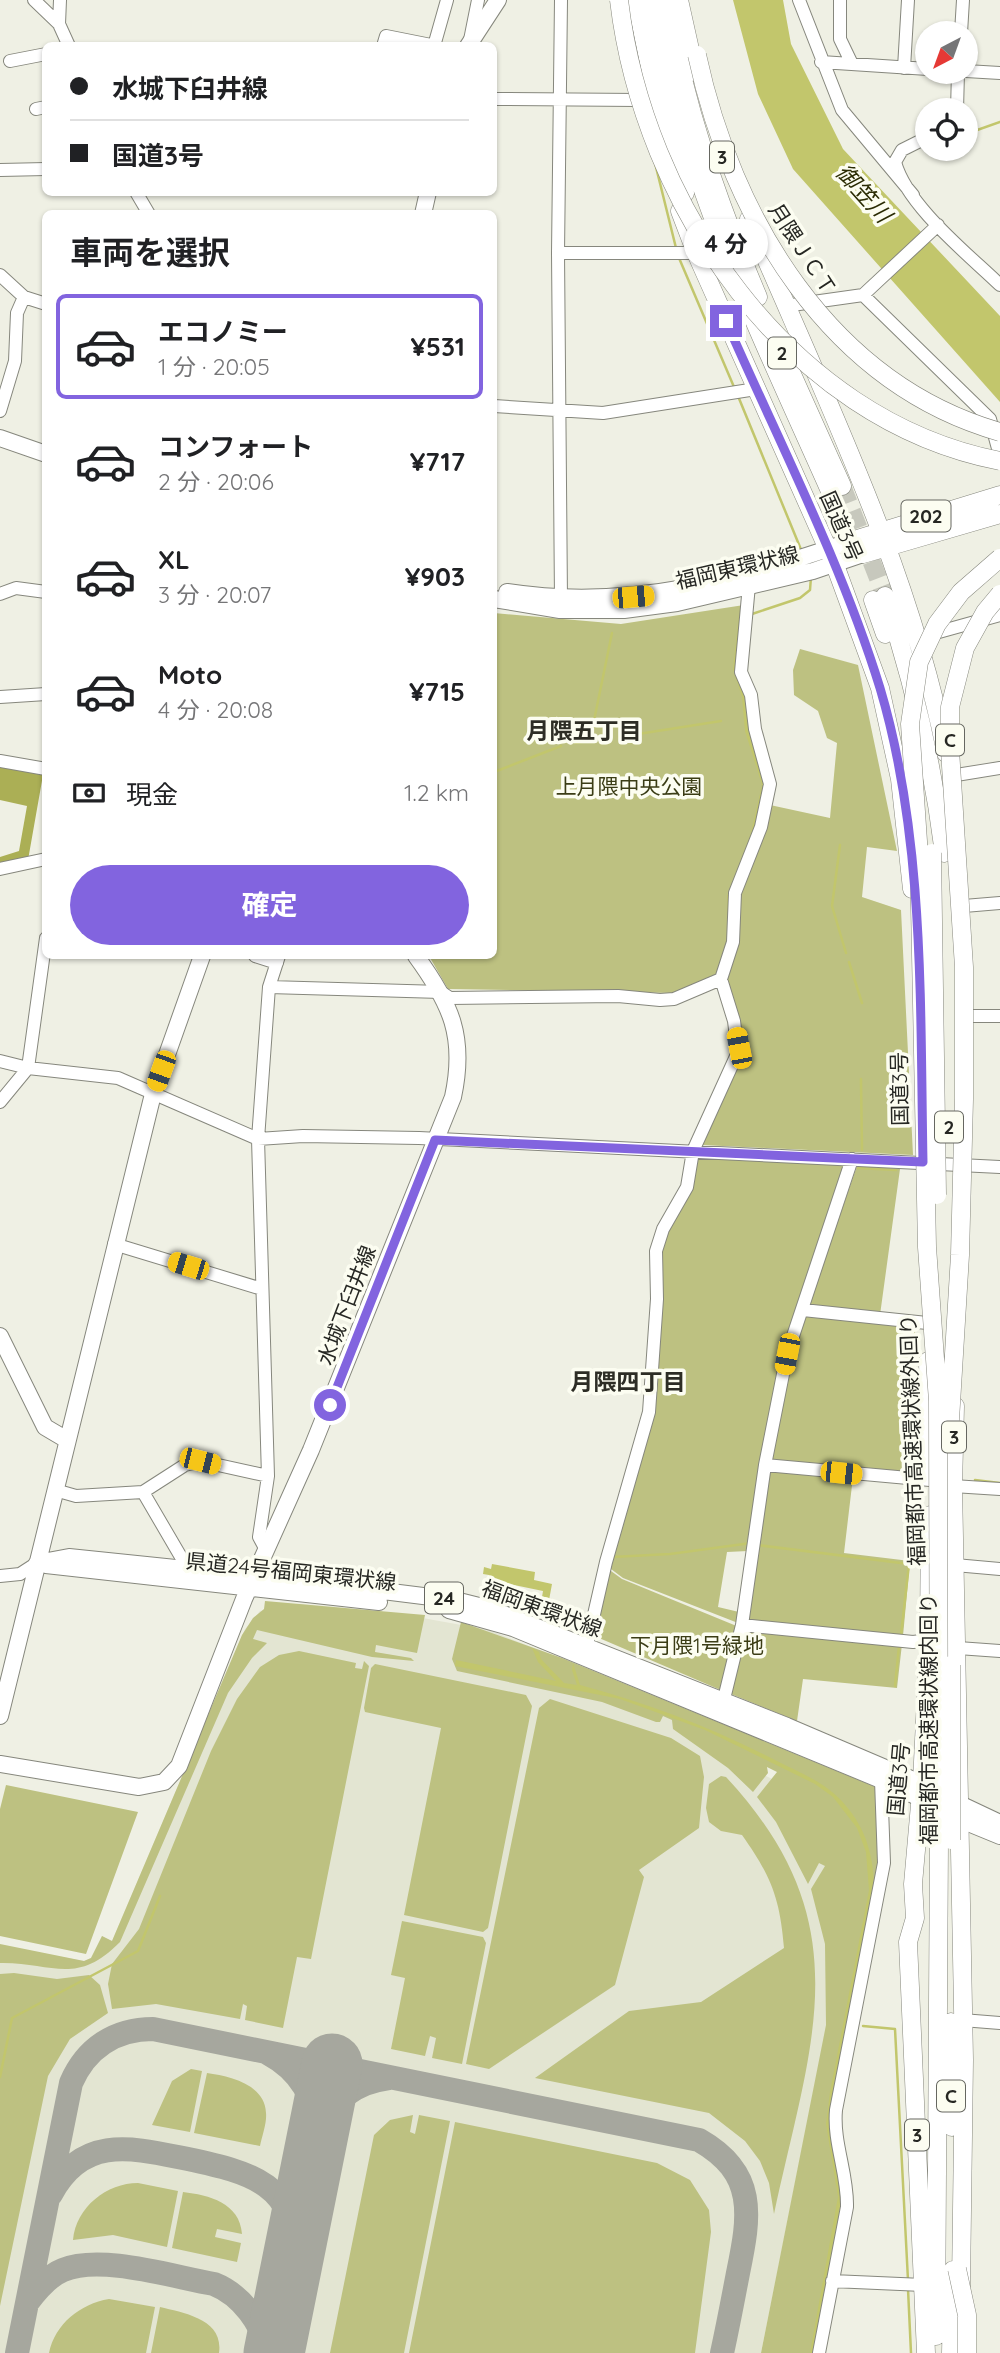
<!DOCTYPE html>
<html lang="ja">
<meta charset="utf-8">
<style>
:root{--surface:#fff;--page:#f6f6f6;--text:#202124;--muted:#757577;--line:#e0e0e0;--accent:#8264df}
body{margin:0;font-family:Quicksand,"Noto Sans JP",sans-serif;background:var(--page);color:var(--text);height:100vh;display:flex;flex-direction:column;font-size:26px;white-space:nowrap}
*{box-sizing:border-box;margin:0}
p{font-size:23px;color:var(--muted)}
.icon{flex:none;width:38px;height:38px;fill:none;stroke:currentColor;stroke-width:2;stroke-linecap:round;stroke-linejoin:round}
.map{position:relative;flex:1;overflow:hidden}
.details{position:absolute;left:42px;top:210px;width:455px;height:749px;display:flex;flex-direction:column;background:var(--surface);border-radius:10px;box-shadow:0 2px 5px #0004}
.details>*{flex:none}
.guide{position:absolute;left:42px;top:42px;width:455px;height:154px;border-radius:10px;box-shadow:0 2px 5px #0004;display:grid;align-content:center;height:154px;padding:0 28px;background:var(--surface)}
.needle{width:46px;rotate:221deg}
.tools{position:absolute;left:915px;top:21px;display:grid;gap:14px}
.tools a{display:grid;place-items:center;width:63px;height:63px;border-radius:50%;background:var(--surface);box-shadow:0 2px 5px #0004;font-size:35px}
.end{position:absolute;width:32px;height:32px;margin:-16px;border:9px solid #8264df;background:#fff;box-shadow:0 0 0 4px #fff}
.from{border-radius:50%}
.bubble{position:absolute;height:49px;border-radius:24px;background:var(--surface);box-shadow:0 2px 5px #0004;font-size:23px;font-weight:700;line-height:49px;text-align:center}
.car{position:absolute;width:21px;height:42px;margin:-21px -10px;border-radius:9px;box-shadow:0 0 5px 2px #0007;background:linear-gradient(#f5c518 24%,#345 0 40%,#f5c518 0 76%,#345 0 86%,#f5c518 0)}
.guide b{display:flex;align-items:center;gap:24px;height:66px;font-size:26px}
.guide b+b{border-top:2px solid var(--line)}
.guide i{width:18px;height:18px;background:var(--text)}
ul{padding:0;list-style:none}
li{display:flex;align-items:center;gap:21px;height:105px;margin:0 14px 10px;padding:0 14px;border:4px solid transparent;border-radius:10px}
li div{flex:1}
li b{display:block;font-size:26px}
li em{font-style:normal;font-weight:700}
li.current{border-color:var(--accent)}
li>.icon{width:63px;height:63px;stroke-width:1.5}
h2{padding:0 28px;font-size:32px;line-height:84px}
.pay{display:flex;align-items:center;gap:18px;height:77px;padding:0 28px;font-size:26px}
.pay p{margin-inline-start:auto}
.button{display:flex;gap:14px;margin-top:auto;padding:14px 28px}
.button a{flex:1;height:80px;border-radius:42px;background:var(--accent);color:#fff;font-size:28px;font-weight:700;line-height:80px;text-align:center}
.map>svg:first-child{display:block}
</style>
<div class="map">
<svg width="1000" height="2353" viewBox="0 0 1000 2353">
<rect width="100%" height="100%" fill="#eff0e4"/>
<path fill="#e3e5d2" d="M300 1604 417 1617 489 1630 752 1736 764 1775 803 1794 855 1884 761 2353H0V1945L84 1961 91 1958 102 1936 112 1941 245 1629 260 1611Z"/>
<path fill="#bdc181" d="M744 605 739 673 768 785 737 882 732 942 718 978 673 993 448 989 429 956H494V613L621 624Z
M800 649 858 665 897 851 867 847 862 897 901 910 913 1155 702 1145 741 1058 726 986 739 898 755 859 770 805 830 818 837 743 827 738 818 711 794 695 793 670Z
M694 1157 844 1164 783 1355 748 1551 727 1552 718 1607 739 1612 738 1623 623 1578 607 1566 647 1433 657 1263Z
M857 1166 900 1169 880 1315 811 1308 809 1304Z
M809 1313 915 1324 914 1477 770 1461 791 1354 804 1317Z
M771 1469 853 1477 844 1553 910 1561 903 1636 747 1621Z
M611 1571 622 1579 739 1627 723 1691 592 1635 606 1573Z
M265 1601 425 1615 417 1653 376 1645 375 1652 411 1658 414 1661 372 1657 257 1630 253 1639 267 1643 252 1658 228 1693 120 1942C76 1987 52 1962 0 1963V1944L84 1961 91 1958 102 1936 112 1941 242 1635 253 1618 264 1609Z
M461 1622 562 1658 878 1788 880 1871 834 2093 843 2192 814 2353H761L826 2025 825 1944 811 1889 825 1866 819 1863 808 1884 776 1822 757 1797 777 1772 767 1767 768 1773 753 1792 728 1768 673 1729 672 1720 663 1716 660 1722H656L602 1702 457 1671 452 1659Z
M748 1627 902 1644 897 1688 803 1679 797 1721 731 1694Z
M299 1651 356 1663 355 1668 362 1669 364 1661 369 1666 311 1959 297 1957 283 2028 245 2020 247 2006 243 2004 240 2019 156 2004 112 2009 108 1984 112 1964 139 1929 211 1751 237 1699 260 1667 279 1655Z
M375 1664 526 1695 532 1706 488 1928 483 1932 404 1915 441 1728 365 1712 364 1708 371 1668Z
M550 1699 671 1738 700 1756 704 1777 699 1828 639 1870 644 1877 615 1985 489 2069 466 2064 539 1708Z
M721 1776 726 1777C863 1924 811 2041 774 2214L769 2183 760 2161 745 2141 709 2113 535 2078 629 2011 701 2002 784 1948C780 1898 771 1876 742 1835L721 1831 709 1822 706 1808 709 1784Z
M6 1785 138 1812 86 1954 0 1936V1809Z
M402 1921 483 1937 486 1943 462 2064 432 2058 436 2038 430 2036 425 2056 391 2049 405 1978 391 1975Z
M14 1973 57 1979 89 1975 100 1985 108 2013 70 2039 48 2076 0 2306V1974Z
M191 2069 202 2071 190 2132 152 2125 172 2081Z
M207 2073C229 2076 265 2084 266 2113 267 2123 262 2136 260 2146L194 2133Z
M413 2115 410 2132 415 2134 419 2115 450 2121 404 2353H330L374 2135 390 2120Z
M455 2122 657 2163 690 2180 709 2210 711 2232 695 2353H409Z
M138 2183 178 2191 167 2247 113 2235 73 2240C76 2207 107 2183 138 2183Z
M183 2192C209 2195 240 2203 242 2234L217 2229 215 2237 241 2243 237 2262 172 2248Z
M109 2299 155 2307 146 2353H49C55 2324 80 2304 109 2299Z
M160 2307C184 2313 224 2319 219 2353H151Z"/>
<path fill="#abaf55" d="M0 760 43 775 28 860 0 866V857L19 851 27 806 0 800Z"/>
<path fill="#c2c66c" d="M733 0H783L791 44 843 149 1000 316V402L793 169 758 94Z
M740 606 743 608 745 695 766 785 747 855 731 943 717 977 715 975 727 942V896L751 833 762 785 745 731 742 697 733 669Z
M492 1564 535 1572 534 1580 552 1584 547 1611 540 1609 543 1591 489 1580V1575L483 1574 484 1567 491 1569Z
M532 1648 539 1652 541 1659 564 1683 577 1685 572 1670 573 1663 580 1685C648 1703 712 1728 775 1760 800 1773 828 1783 846 1806 867 1830 874 1859 874 1890L834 2093 843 2192 814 2353H810L838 2197 826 2124 830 2092 869 1890 866 1852 857 1828 833 1797 815 1784 705 1730 620 1699 455 1666 456 1660 556 1681 538 1662Z"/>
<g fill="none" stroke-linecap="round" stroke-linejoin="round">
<path stroke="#c2c66c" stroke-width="2.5" d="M966 134 1000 122
M655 163 676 248
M679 258 734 387
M738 396 802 552
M752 614 800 598 810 590 811 577
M619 737 721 721
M590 740 612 633
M576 743 590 740
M494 772 561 746
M840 845 832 906 846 953
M849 962 862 1003
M861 1079 862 1150
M858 1168 896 1170
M975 1480 1000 1483
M757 1545 909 1564 901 1635
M612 1557 670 1554 751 1543
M895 1686 899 1646
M863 2026 895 2029 908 2280
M0 2077 12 2018 138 1951 160 1896
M908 2289 911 2353"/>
<path stroke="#a6a79e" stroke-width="24" d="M269 2054C299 2070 316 2098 318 2132
M318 2132C331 2101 356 2082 389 2078
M51 2194C83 2134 133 2148 188 2159 249 2172 301 2184 293 2261
M27 2303C36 2291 48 2276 63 2270 101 2254 173 2277 214 2284 242 2295 262 2324 269 2353
M17 2353 71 2083C86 2048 115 2029 153 2029L699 2140C757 2173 750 2215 738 2273 733 2299 728 2326 722 2353"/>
<path stroke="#a6a79e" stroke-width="61" d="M274 2353 332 2064"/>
<path stroke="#c7c8bd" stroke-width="18" stroke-dasharray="18 9" stroke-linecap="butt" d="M842 486 885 596"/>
<defs>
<path id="minor" d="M34 0 59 24 69 46
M561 0 558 253 561 599
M799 0 842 110 913 195
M840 0V39L852 64
M59 24 60 0
M961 33 963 0
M470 40 478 0
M383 46 386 36 436 46
M434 46 447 0
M10 61 46 54
M821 62 928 69
M904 68 908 0
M966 71 1000 73
M494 99 639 100
M36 109 46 107
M957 110 958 72
M928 137 902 150 895 162C907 206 968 254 1000 285
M0 170 46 169
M136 192 149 214
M558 253H696
M0 275 24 297 46 304
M863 295 990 419 1000 456
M785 306 863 295 938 225
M494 406 603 413 756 389
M0 411 15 361 17 313 24 297
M0 594 16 588 46 592
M928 635 1000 615
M0 697 46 694
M0 761 46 769
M950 776 1000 768
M0 869 46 859
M964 906 1000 903
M255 956 277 963
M269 987 441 992 450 998 618 996 660 1000 674 999 721 979
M966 1016H1000
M0 1061 28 1068 118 1078 258 1139 303 1136 419 1138 1000 1167
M0 1102 28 1068 46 938
M114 1244 262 1289
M803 1310 927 1323
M765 1465 930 1480
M953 1486 1000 1489
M55 1490 76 1496 143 1492 185 1465 200 1461 268 1476
M143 1492 188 1569
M266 1550 259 1537 268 1476 258 1139 269 987 279 956
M955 1565 1000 1569
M0 1576 20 1574 37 1563
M742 1625 913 1642 929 1640
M587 1645 606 1562 649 1412 657 1299 656 1251 663 1229 687 1187 693 1151 738 1052 734 1021 721 979 733 942 735 893 761 827 770 784 755 729 751 695 741 672 749 585
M958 1648 1000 1651
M723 1703 742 1625 765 1465 787 1354 852 1159
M962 2020 1000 2023
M832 2281 923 2285
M819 2353 847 2207C848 2174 833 2143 836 2110L884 1863 881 1780"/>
<path id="major" d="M468 46 498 0
M423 214 428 192
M0 438 46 454
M507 592C630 611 739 580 854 540
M494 599 560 610H624L677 603 813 571 863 554
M0 1336 45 1427 67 1440
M37 1563 69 1557 303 1581 455 1600 491 1609 787 1726 930 1787
M46 1565 379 1602
M449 1610 513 1628 898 1787 961 1820 1000 1836
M0 1716 153 1094 202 956
M0 1764 139 1787 164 1782 179 1766 244 1599 311 1450 453 1097C466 1037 451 1004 416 956
M949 1799 1000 1823"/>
<path id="highway" d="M636 0 654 87 685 193
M654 0C681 174 759 331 830 491
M666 0C684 104 717 200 758 297
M679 0 695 72
M680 211 696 253 835 565 880 688 900 779 912 889
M749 219C823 394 909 566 946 753
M773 332 842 486
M854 540 1000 495
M863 554 1000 514
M885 596C913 680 933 765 944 853
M873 600 885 634
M928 1361 930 1473
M955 1406 953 1486 964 2060 961 2285
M951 2022 952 2127
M936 2336 939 1840
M926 2353 908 1942 915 1918 913 1884 922 1782 929 1640 930 1515
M951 2353 953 2270"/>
</defs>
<use href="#minor" stroke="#86877d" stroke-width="14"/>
<use href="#major" stroke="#86877d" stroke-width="18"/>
<use href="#highway" stroke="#86877d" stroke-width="19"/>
<use href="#minor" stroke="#fff" stroke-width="12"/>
<use href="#major" stroke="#fff" stroke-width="16"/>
<use href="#highway" stroke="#fff" stroke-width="18"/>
<defs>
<path id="highway-bridge" d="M619 0C643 204 788 420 1000 461
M697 55C732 218 829 383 1000 432
M932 853 937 1195
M950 1420 960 1255 964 1099V967L950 750V707L965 648 985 612 1000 594
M951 1665V1840
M939 1840 938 1401 927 1247 919 856 910 724 919 662 937 624 961 592 1000 558
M957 2269 967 2315V2353"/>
</defs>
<use href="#highway-bridge" stroke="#86877d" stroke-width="19" stroke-linecap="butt"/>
<use href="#highway-bridge" stroke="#fff" stroke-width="18"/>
</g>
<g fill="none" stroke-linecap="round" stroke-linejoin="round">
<path stroke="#8264df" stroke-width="9" d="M330 1405 435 1140 923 1162C920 1008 925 838 880 688 841 562 779 442 726 321"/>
</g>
<g text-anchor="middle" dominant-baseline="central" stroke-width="7" stroke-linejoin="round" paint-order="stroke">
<g fill="#fcfdf1" stroke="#666761" stroke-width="2">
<rect x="710" y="141.5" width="24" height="31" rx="5"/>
<rect x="768" y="337.5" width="28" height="31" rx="5"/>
<rect x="901.5" y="500.5" width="49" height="31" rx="5"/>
<rect x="936" y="724.5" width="28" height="31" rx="5"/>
<rect x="935" y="1111.5" width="28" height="31" rx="5"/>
<rect x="942" y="1421.5" width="24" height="31" rx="5"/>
<rect x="425" y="1582.5" width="38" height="31" rx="5"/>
<rect x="937" y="2080.5" width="28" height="31" rx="5"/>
<rect x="905" y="2119.5" width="24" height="31" rx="5"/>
</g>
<g font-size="19" font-weight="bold" fill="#262723">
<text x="722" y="157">3</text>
<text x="782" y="353">2</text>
<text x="926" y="516">202</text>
<text x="950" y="740">C</text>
<text x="949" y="1127">2</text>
<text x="954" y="1437">3</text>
<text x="444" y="1598">24</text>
<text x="951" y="2096">C</text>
<text x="917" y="2135">3</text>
</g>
<g font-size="21" fill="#262723" stroke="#fcfdf1">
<text transform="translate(803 249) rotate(57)">月隈ＪＣＴ</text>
<text transform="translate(842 526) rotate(66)">国道3号</text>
<text transform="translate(737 567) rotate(-13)">福岡東環状線</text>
<text transform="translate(899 1089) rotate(-91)">国道3号</text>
<text transform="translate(346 1305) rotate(-69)">水城下臼井線</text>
<text transform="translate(912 1440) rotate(-92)">福岡都市高速環状線外回り</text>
<text transform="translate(291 1571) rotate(6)">県道24号福岡東環状線</text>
<text transform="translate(542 1608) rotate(20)">福岡東環状線</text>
<text transform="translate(928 1719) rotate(-90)">福岡都市高速環状線内回り</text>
<text transform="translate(898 1779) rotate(-85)">国道3号</text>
</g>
<g font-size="21" fill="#3b3d16" stroke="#fcfdf1">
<text x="629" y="786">上月隈中央公園</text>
<text x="697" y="1645">下月隈1号緑地</text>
</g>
<g font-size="23" font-style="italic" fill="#2b2c04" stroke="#fcfdf1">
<text transform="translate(864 193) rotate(48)">御笠川</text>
</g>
<g font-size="23" font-weight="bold" fill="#2d2d25" stroke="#fcfdf1">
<text x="584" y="730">月隈五丁目</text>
<text x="628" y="1381">月隈四丁目</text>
</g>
</g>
</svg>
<div class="tools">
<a><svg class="needle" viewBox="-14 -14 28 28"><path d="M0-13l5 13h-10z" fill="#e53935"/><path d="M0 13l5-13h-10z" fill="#757577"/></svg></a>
<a><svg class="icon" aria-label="locate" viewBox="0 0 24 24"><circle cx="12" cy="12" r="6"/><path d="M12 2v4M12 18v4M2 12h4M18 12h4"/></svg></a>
</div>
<i class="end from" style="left:330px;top:1405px"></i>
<i class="end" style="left:726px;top:321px"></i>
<div class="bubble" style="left:684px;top:219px;width:84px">4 分</div>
<i class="car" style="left:633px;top:597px;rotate:85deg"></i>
<i class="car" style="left:739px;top:1048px;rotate:349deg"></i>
<i class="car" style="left:161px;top:1071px;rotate:200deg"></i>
<i class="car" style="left:188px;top:1266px;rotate:287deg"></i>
<i class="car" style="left:787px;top:1354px;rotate:191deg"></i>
<i class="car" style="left:200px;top:1461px;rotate:104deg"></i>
<i class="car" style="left:841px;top:1473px;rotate:96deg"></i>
<div class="guide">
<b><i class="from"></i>水城下臼井線</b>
<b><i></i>国道3号</b>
</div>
<section class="details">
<h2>車両を選択</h2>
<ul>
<li class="current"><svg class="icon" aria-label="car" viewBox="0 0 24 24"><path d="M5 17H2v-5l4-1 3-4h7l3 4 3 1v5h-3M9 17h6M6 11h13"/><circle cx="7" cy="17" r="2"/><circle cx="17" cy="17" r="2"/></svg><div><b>エコノミー</b><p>1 分 · 20:05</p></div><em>¥531</em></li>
<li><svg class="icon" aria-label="car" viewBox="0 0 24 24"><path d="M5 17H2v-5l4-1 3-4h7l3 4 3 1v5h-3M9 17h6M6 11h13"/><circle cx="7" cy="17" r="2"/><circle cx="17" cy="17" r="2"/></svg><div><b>コンフォート</b><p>2 分 · 20:06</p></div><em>¥717</em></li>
<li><svg class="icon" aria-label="car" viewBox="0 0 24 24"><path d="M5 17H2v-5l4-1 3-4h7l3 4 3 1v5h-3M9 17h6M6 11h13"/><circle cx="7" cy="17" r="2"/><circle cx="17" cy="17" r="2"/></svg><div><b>XL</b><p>3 分 · 20:07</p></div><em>¥903</em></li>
<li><svg class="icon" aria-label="car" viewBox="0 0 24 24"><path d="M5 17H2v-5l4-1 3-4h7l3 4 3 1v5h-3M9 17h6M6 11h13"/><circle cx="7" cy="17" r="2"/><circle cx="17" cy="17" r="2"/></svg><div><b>Moto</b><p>4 分 · 20:08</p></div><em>¥715</em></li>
</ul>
<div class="pay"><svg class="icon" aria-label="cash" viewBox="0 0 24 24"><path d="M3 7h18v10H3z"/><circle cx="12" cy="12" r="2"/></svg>現金<p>1.2 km</p></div>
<div class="button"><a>確定</a></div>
</section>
</div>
